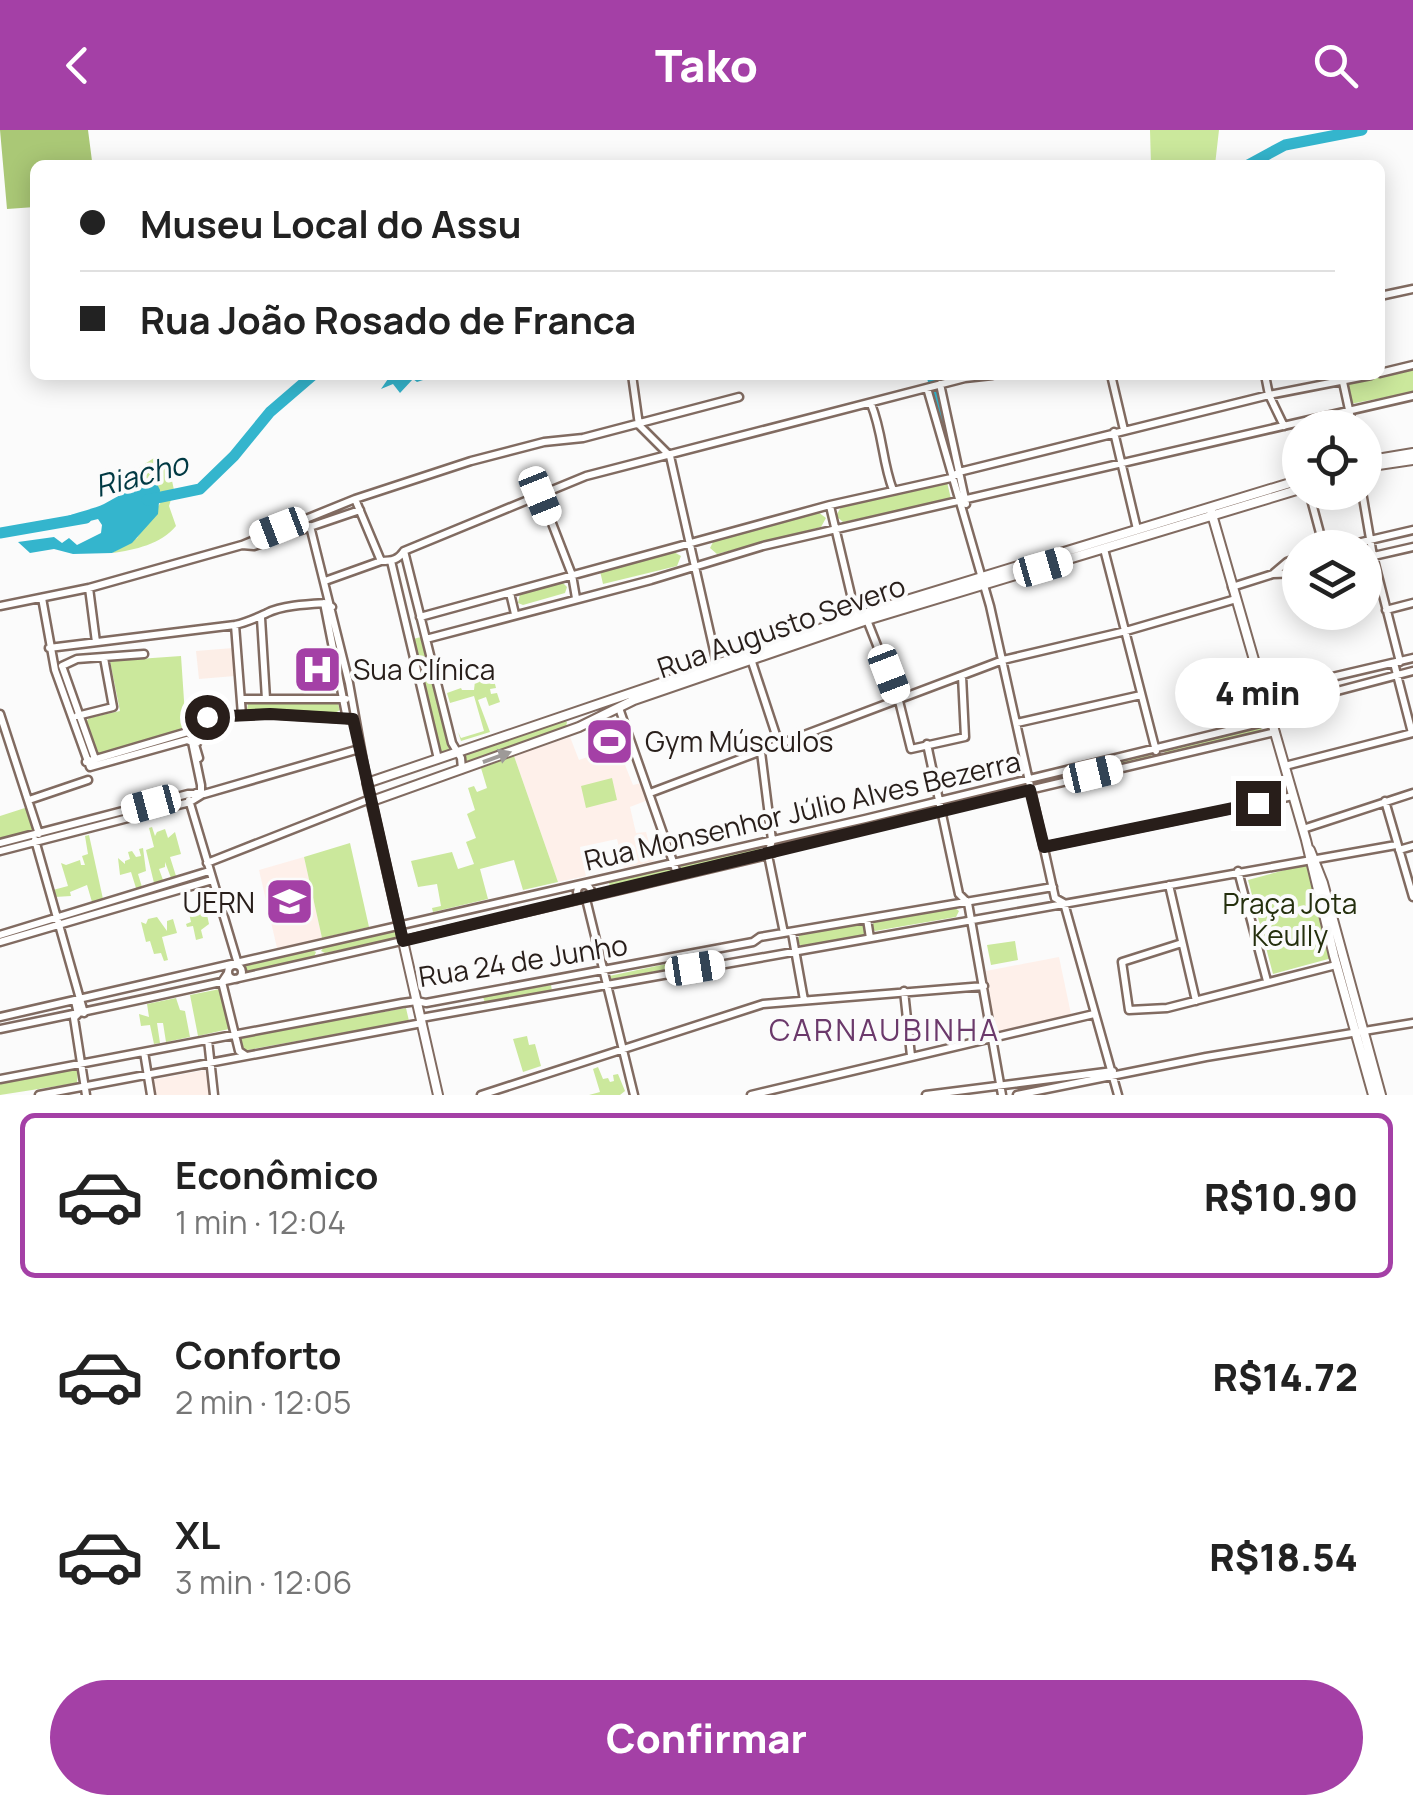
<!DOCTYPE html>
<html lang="pt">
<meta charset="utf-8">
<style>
:root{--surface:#fff;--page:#f6f6f6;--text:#222;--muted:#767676;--line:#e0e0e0;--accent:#a440a6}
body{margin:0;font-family:Manrope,sans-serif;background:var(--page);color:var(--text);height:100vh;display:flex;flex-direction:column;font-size:38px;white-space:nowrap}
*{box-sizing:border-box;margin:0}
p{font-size:32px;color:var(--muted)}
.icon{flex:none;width:55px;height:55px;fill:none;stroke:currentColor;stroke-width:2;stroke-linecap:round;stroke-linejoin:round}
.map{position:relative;height:965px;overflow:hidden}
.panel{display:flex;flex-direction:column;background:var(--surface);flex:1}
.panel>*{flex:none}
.hud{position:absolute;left:30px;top:30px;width:1355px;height:220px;border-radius:15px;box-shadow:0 5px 25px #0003;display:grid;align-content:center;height:220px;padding:0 50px;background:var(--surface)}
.controls{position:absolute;left:1282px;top:280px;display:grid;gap:20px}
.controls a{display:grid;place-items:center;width:100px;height:100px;border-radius:50%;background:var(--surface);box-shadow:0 5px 25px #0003;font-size:50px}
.end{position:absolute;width:45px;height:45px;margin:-22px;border:12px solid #281e1a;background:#fff;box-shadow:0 0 0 5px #fff}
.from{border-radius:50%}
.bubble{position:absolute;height:70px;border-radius:35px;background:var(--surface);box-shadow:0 5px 25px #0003;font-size:32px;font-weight:800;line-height:70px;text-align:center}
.car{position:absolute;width:30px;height:60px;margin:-30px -15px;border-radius:12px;box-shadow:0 0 8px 2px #0007;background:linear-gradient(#fff 24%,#345 0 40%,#fff 0 76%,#345 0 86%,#fff 0)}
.hud b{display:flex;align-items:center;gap:35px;height:95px;font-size:38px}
.hud b+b{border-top:2px solid var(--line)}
.hud i{width:25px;height:25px;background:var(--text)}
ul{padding:18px 0 0;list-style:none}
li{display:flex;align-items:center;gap:30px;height:165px;margin:0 20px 15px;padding:0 30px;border:5px solid transparent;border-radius:15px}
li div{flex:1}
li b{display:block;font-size:38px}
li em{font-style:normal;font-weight:800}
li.selected{border-color:var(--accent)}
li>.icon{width:90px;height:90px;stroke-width:1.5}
.cta{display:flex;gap:20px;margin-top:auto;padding:20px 50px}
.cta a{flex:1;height:115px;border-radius:60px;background:var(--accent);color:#fff;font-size:40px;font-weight:800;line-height:115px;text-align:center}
header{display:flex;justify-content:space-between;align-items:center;height:130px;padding:0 50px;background:var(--accent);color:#fff;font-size:45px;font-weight:800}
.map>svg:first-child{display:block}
</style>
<header><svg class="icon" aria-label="back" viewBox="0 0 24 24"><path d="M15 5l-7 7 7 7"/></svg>Tako<svg class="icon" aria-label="search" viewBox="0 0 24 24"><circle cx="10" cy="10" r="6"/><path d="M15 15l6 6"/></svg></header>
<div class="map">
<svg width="1413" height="965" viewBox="0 0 1413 965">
<rect width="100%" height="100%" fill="#fbfbfb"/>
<path fill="#fceee7" d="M233 518 235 546 199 549 196 521Z"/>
<path fill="#fef0ea" d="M570 607 579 630 604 621 607 630 621 625 633 655 642 653 648 670 630 677 636 703 646 702 654 731 624 738 617 709 580 717 586 746 558 752 514 626Z
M304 727 322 808 277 818 259 740Z
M1059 827 1071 884 996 902 986 841Z
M205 940 210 965H156L152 950Z"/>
<path fill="#cbe89c" d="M1150 0H1219L1215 35H1151Z
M1413 240V262L1350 274 1347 253Z
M154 328 168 332 174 360 169 376 176 396C161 414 135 420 112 423L137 408 161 372 156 353 135 357 140 337Z
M947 352 951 369 843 392 836 386 841 377Z
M818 382 826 388 821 397 717 424 710 418 714 410Z
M674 422 681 426 677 436 603 454 600 441Z
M563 453 567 457 565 463 523 475 518 473 520 464Z
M421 507 449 619 444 623 440 622 413 509Z
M181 526 186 600 97 624 86 592 89 588 120 581 110 531Z
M493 546 496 558 490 559 491 564 497 563 500 572 489 576 486 567 478 570 490 602 461 611 458 602 461 608 484 601 474 566 450 573 447 563 461 558 462 560H474L475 551Z
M295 571H337L340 580 335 583 247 580 248 573Z
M563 589 567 592 566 597 463 634 461 626Z
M1261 598 1262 602 1164 624 1165 620Z
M1151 624 1152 628 1036 654 1037 650Z
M514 626 558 752 523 760 514 730 480 739 488 769 433 782 432 778 441 776 437 754 418 757 411 731 452 722 458 739 474 734 466 712 476 708 467 684 475 680 468 658 474 656 477 662 487 658 481 638Z
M612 648 617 670 586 678 581 656Z
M933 676 934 680 784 713 786 710Z
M28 677 33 701 0 710V686Z
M152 697 155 706 157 702 165 699 168 708 175 702 181 724 170 727 176 746 171 748 165 732V737L159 739 163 750 154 753 146 720 154 717 149 698Z
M89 705 103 769 92 772 87 755 70 762 71 766 55 767 53 760 68 756 61 733 66 735 80 730 81 735H85L82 726 88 724 85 706Z
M350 713 369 797 322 808 304 727Z
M760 716 761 723 683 741 680 738 682 735Z
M143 718 146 741 138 744 142 757 136 758 131 742 120 745 118 728 125 734V731L130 729 128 722 132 721 136 727 141 726 139 719Z
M1307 734 1332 828 1273 844 1248 750Z
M670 738 672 745 612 758 609 754 610 750Z
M204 771 209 794 201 800 203 808 196 810 193 796 187 797 186 794 191 792 189 783 198 778 197 773Z
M955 778 959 781 956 787 875 801 871 797 874 792Z
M157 787 167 801V791L173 789 177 803 162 807 168 830 164 831 161 823 154 824 150 811 146 812 141 792 146 794 148 789Z
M862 793 865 799 864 805 802 817 798 812 799 805Z
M392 802H396L397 808 325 823 321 821 324 817Z
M1015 811 1018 830 991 835 987 815Z
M312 820 316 822 314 827 246 842 245 835Z
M685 830 688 831 686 836 611 849 609 846Z
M551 855 552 861 485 873 483 867Z
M220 859 229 899 198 906 190 865Z
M176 868 180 880 185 881 190 907 166 912 163 893H157L160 913 154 914 150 895 141 896 139 884 149 887 147 874Z
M406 878 409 891 242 921 240 907Z
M527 906 529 915 535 914 541 936 523 942 513 909Z
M598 937 603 949 608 948 610 952 614 951 613 945 618 944 625 961 620 965H589L600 962 593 939Z
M74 939 78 942 77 953 0 965V954Z"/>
<path fill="#aac876" d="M0 0H88L92 31 96 35H35V77L7 79Z"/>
<path fill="#34b5cd" d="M438 245 417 252 413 249 400 263 393 254 381 259 390 246Z
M156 352 160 360 158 384 132 413 112 423 73 424 54 419 30 423 18 412 54 407 62 413 69 408 77 415 101 403 102 395 98 389 78 394 65 387C78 382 93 379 104 374 121 365 137 354 156 352Z"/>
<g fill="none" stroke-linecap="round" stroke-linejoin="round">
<path stroke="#34b5cd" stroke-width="11" d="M1248 35 1285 15 1362 0
M932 245 953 337
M147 370 200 359 234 326 270 282 313 245
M0 403 86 388"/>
<defs>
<path id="minor" d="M1380 166 1413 159
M1380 243 1413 235
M632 245 639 295
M1111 245 1124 300
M1265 245 1269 265 1284 296
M1343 252 1353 298
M940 254 966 374
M927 258 990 476 1055 768 1064 773 1118 965
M871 274C883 303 882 332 893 360
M639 295 669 325
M1114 302 1137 399
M670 326 717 534
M1309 362 1324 418
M1362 362 1373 426 1400 532
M541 365 572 445 576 468
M355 369 381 431
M830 376 856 486
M310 396 349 553 367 653
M242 415 355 369 471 331 544 312 583 308 739 267
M1336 418 1413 400
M1104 419 1156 621
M404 421 452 613 461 628 462 639
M1365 428 1413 417
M391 431 438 629
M1274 443 1287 432 1300 427
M325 451 381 431C392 431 398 430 404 421L586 346 965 248 992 245
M1232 457 1273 444 1300 443
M89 458 96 512
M510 463 515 484
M42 468 55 540 90 637 187 610 192 612 201 655V661L196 663
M324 473 347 589
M0 476 89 458 242 415 254 416 360 380
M1386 480 1413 473
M420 487 830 375 951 348 959 342 1269 265 1371 245
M261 488 266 569
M867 490 899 571 911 619 965 607 962 546
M235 495 242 585
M426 509 651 450 763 416 1413 266
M49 518 235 495C248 492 256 488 267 483 282 475 310 474 327 473L332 477
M751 529 779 614
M1394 533 1412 603
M62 536 95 629
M62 536 77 529 144 524
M1264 563 1413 528
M242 569H346
M619 578 678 746
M1269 579 1413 541
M0 584 39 704
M77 586 113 577 104 528
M1017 593 1141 565
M197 613 195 597 199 590 207 587 270 584 353 589
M927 614 959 764 968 773 1002 965
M761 622 772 710 768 725 784 803
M86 632 191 601 199 628
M1285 636 1413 603
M650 663 1003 530 1126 501 1236 469
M29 670 88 650
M189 670 238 834
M1385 671 1413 767
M1303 699 1413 663
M35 710 84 883
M0 713 188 664H204L359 619
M1044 717 1293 666
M1399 720 1413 716
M0 721 190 672 203 664
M207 733 370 669
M1238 741 1267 851
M577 762a7 7 0 1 1 14 0a7 7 0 1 1-14 0Z
M1169 755 1196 871
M586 769 634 965
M867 789 870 808
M792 803 804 870
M0 805 209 741
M0 812 212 750
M1182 813 1122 832 1129 880 1167 878 1336 835
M228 842a7 7 0 1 1 14 0a7 7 0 1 1-14 0Z
M228 843 222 852 239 921 245 925
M904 861 911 926
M75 871 78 884 74 888 86 965
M0 887 865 689 1272 590
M421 888 1396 715
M0 899C257 847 512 785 768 725L783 718 1275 602
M208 910 214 965
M144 922 151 965
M0 949 402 873 417 871 426 873 753 812 760 807 1053 757
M39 965 422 893
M481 965 763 874 984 856
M751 965 1094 884
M926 965 1113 941
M1017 965 1206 927 1413 893"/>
<path id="major" d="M1365 331 1413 323
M1365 337 1413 330
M1211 381 1306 710 1334 826 1373 965
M372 671 579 597 634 570 867 490 1300 359
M1310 720 1323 753 1381 965
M438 965 367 653 887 476 1300 350"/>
</defs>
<use href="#minor" stroke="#816b61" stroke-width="11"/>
<use href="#major" stroke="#816b61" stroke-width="12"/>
<use href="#minor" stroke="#fff" stroke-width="6"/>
<use href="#major" stroke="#fff" stroke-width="8"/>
</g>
<defs><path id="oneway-solid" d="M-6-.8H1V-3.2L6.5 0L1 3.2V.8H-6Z" transform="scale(2.5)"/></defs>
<use fill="#9e9a98" href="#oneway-solid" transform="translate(497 627) rotate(-20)"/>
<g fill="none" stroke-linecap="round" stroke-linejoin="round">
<path stroke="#281e1a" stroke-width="12" d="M207 587 270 584 353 589 403 811 1030 660 1044 717 1258 673"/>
</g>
<defs>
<symbol id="hospital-square" viewBox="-11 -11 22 22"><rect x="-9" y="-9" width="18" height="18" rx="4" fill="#a440a6" stroke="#fbfbfb"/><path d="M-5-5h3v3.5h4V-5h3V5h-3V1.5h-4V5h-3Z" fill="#fff"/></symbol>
<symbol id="stadium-square" viewBox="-11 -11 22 22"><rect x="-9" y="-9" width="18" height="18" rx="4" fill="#a440a6" stroke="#fbfbfb"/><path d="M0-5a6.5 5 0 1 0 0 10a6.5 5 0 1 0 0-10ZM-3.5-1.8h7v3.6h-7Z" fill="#fff"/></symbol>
<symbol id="university-square" viewBox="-11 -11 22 22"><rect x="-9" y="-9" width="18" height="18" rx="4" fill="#a440a6" stroke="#fbfbfb"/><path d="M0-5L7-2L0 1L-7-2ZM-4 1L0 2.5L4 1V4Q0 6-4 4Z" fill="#fff"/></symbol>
</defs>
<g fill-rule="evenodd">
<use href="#hospital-square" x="290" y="512" width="55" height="55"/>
<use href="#stadium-square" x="582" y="584" width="55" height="55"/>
<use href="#university-square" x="262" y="744" width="55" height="55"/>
</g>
<g text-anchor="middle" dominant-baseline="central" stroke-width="8" stroke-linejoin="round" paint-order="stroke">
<g font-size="28" fill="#281e1a" stroke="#fbfbfb">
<text transform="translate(781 496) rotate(-19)">Rua Augusto Severo</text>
<text transform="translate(802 680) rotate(-13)">Rua Monsenhor Júlio Alves Bezerra</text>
<text transform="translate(523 830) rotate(-9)">Rua 24 de Junho</text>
</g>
<g font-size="28" fill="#281e1a" stroke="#fbfbfb" text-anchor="start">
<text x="353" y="539">Sua Clínica</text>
<text x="645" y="611">Gym Músculos</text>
<text x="255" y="772" text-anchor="end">UERN</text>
</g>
<g font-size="28" fill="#242f0d" stroke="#fbfbfb">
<text x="1290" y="773">Praça Jota<tspan x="1290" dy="32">Keully</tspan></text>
</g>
<g font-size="30" font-style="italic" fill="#003943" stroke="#fbfbfb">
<text transform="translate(141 344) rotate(-15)">Riacho</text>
</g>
<g font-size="30" letter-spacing="2.5" fill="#6b396b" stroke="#fbfbfb">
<text x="885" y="899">CARNAUBINHA</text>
</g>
</g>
</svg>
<div class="controls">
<a><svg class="icon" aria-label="locate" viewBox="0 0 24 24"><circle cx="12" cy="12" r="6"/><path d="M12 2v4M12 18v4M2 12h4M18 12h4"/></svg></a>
<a><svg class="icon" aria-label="layers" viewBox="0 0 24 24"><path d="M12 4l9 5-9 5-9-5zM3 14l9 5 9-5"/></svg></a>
</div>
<i class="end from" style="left:207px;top:587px"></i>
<i class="end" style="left:1258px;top:673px"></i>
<div class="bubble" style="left:1175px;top:528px;width:165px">4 min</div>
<i class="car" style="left:540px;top:366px;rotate:158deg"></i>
<i class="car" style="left:279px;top:398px;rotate:249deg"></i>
<i class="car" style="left:1043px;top:437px;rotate:74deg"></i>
<i class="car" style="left:889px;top:544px;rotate:159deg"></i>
<i class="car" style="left:1093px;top:644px;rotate:77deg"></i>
<i class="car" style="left:151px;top:674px;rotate:255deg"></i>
<i class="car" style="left:695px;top:838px;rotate:81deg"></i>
<div class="hud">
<b><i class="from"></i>Museu Local do Assu</b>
<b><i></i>Rua João Rosado de Franca</b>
</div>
</div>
<section class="panel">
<ul>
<li class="selected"><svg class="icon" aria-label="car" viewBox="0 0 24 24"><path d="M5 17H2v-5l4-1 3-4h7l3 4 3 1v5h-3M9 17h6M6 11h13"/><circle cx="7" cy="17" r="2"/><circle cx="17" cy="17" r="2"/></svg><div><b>Econômico</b><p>1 min · 12:04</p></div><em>R$10.90</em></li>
<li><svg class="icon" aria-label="car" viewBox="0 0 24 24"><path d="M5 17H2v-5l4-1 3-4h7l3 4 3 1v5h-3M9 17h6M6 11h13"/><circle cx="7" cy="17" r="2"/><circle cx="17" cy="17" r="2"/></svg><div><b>Conforto</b><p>2 min · 12:05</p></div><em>R$14.72</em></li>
<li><svg class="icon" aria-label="car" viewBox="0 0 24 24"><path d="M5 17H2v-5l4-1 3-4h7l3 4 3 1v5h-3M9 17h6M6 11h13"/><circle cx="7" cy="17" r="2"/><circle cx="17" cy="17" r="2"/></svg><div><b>XL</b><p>3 min · 12:06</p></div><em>R$18.54</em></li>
</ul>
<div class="cta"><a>Confirmar</a></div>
</section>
